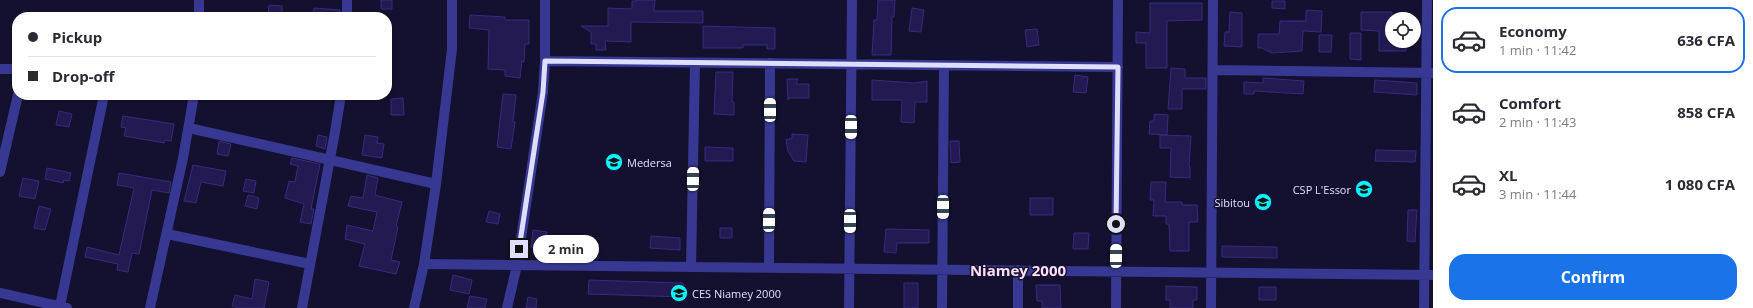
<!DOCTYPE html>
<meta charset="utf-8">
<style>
:root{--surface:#fff;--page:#f7f7f7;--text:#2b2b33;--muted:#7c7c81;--line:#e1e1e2;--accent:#1a73e8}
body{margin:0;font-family:"Open Sans",sans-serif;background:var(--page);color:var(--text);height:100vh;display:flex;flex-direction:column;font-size:15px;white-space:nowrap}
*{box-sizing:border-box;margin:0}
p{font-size:13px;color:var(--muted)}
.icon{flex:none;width:22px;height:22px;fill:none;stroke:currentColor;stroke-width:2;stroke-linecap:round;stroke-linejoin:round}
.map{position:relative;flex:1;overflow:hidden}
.panel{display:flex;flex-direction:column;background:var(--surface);width:320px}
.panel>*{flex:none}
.guide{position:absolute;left:12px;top:12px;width:380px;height:88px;border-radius:16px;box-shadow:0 1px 3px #0004;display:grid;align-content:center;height:88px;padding:0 16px;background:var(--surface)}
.fabs{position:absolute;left:1385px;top:12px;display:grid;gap:8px}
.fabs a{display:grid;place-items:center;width:36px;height:36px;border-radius:50%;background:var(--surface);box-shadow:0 1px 3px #0004;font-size:20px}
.end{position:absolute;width:18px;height:18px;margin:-9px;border:5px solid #e0deff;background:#111;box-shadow:0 0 0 2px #111}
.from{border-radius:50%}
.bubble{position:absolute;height:28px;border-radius:14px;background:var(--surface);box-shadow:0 1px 3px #0004;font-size:13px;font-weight:700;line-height:28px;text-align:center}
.car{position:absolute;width:12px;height:24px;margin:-12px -6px;border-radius:5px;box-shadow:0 0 3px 1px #0007;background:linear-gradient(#fff 24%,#345 0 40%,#fff 0 76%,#345 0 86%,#fff 0)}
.guide b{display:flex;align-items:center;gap:14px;height:38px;font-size:15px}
.guide b+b{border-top:1px solid var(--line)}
.guide i{width:10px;height:10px;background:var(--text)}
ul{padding:7px 0 0;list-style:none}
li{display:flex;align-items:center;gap:12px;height:66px;margin:0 8px 6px;padding:0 8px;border:2px solid transparent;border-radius:16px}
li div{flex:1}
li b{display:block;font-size:15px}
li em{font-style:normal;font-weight:700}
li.on{border-color:var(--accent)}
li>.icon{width:36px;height:36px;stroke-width:1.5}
.button{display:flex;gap:8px;margin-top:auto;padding:8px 16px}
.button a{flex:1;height:46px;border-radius:16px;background:var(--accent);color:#fff;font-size:16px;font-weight:700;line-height:46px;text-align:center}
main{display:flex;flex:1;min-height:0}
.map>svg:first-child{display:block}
</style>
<main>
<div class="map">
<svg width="1433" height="308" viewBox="0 0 1433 308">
<rect width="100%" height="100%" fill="#14102f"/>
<path fill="#231a51" stroke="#372a7f" d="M381 0H392V9H381Z
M637 0H655L654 11H703V23L631 22V42L605 41 606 50H596V44H591V32L581 26H608V8L632 9V1H637Z
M878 0H895L894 17H892L891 55H872L874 20H877Z
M1272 1H1285V9L1272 8Z
M1150 3H1202V20L1167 21V68H1146V43H1136V32L1150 33Z
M269 5 282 6V17H268Z
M314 8 340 10V17H313Z
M912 8 924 10 921 32 909 31Z
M1306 10 1322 11 1321 32 1303 31 1302 51 1272 53 1262 48H1258V34H1279L1280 21H1306Z
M1230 12 1242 13V47L1224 46 1225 32H1229Z
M1361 12H1392V41H1406V51H1379V31L1361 30Z
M470 15 505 17V20H529V44H525L524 62 522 61 520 78 505 76V70L488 69 489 30 469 28Z
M703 26 775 28V49H767V45H743V48H703Z
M1037 29 1039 45 1027 47 1025 30Z
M1350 33H1361V60L1350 59Z
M1319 35H1332L1331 52H1319Z
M1171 68 1185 69V78H1206V89H1182V109H1168Z
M716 72H733L732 102H734V115L714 114Z
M1075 75 1088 77 1086 93 1073 92Z
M1263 78 1304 81 1303 94 1254 91V94H1244V82L1263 83Z
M787 79H798L796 84H809V98H788V100Z
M872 80 915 83 927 81V102H915L914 123 901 122 902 100H872Z
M1375 80 1417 83V95L1374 92Z
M503 94 516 95 513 122H515L511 149 497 147Z
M403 98 404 115H391V99Z
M59 111 72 114 69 127 56 125Z
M1154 114 1168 115 1167 135 1149 134 1150 121H1154Z
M123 116 174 124 171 141 165 140 164 143 124 136 126 128 121 127Z
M792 134 808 135 806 162 794 161 788 151 786 140 792 138Z
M318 135 327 137 325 149 316 146Z
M365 135 378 137 377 143 384 144 382 158 362 155Z
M1160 135 1191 136 1189 166 1190 167V178L1170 177 1171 148H1160Z
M219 141 231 144 228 156 217 154Z
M950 141H959L960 162 951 163Z
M705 147 733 148V161H705Z
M1376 150 1416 151 1415 162 1375 161Z
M292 158 320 164 311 209H314L311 224 300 222 304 204 285 198 289 181 295 182 298 166 290 164Z
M193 165 226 171 223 186 201 182 196 203 184 201Z
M47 168 71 173 69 181 64 180 63 183 45 179Z
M119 173 171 182 169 193 152 190 139 254 132 253 128 272 117 270 118 264 85 257 87 247 119 255 134 188 117 185Z
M367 175 378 178 375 195 402 202 396 226 398 227 391 260 400 262 396 274 359 266 365 244 345 239 347 225 373 231 377 212 348 206 351 196 363 198Z
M23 178 39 181 35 199 19 196Z
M246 179 256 181 254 193 243 191Z
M1151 182H1166L1165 202H1182V205H1197L1198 222H1189V251H1170L1169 224H1166V216H1153L1154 200H1150Z
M248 195 259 198 257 209 245 206Z
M1030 198H1053V215H1030Z
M39 206 51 209 45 230 34 228Z
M1408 210H1417L1415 242 1407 241Z
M489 211 500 214 498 224 486 222Z
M720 228H732V238H720Z
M886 229 929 230V243H897L896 253 884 252Z
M533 230 547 232 545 248 531 247Z
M1074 233H1089L1088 249H1073Z
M651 236 680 238V250L650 248Z
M1222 246 1277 247V258L1222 257Z
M453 275 472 280 469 294 450 290Z
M255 279 269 282 264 308H239L232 306 235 295 252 299Z
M589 280 683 283V297L588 294Z
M904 283H918V308H904Z
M1036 285H1060L1061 308H1042V301H1037Z
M1166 286 1197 287V300H1193V308H1170V300H1166Z
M1259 287H1276V300H1259Z
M470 296 487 299 485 308H467Z
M528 297 537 299 536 308H526Z"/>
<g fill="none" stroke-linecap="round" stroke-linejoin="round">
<path stroke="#373891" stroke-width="10" d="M199 0V17
M347 17V0
M545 61 1118 67
M0 69H17
M1213 70 1433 73
M189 128 436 184
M0 172 18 95
M167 234 310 264
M424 264 1433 275
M691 267 695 63
M769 268 770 63
M0 293 67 308
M60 306 104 95
M150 308 183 158 194 95
M302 308 335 132 341 95
M507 308 517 265 543 92 545 61V0
M849 308 852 0
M942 308 944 65
M1018 308V270
M1116 308 1118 0
M1211 308 1213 0
M1424 308 1427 0"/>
<path stroke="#373891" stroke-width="10" d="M414 308 424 264 436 184 452 49V0"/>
</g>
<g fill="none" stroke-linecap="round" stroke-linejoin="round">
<path stroke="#e0deff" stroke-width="5" d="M519 249 543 92 545 61 1118 67 1116 224"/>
</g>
<defs>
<symbol id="school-disc" viewBox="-11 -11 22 22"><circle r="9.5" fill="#0af2ff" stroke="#14102f"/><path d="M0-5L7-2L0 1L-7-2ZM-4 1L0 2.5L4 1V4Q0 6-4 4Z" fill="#111"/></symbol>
</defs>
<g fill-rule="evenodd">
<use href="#school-disc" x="604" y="152" width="20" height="20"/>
<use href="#school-disc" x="1354" y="179" width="20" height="20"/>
<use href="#school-disc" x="1253" y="192" width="20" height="20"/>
<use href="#school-disc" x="669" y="283" width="20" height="20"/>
</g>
<g text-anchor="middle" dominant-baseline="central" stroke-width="3" stroke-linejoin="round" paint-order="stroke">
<g font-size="11" fill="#e0deff" stroke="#14102f" text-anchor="start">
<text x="627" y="162">Medersa</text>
<text x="1351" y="189" text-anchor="end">CSP L'Essor</text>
<text x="1250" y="202" text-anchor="end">Sibitou</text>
<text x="692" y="293">CES Niamey 2000</text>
</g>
<g font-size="15" font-weight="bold" fill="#ffe0f5" stroke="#14102f">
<text x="1018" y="270">Niamey 2000</text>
</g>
</g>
</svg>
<div class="fabs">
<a><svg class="icon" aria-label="locate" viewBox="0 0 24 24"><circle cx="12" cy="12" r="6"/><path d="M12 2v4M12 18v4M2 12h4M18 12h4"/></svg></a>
</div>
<i class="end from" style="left:1116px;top:224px"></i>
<i class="end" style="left:519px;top:249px"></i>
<div class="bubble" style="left:533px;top:235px;width:66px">2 min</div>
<i class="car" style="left:770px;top:110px;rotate:0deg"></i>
<i class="car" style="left:851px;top:127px;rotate:180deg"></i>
<i class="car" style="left:693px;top:179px;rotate:1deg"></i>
<i class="car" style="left:943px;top:207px;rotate:180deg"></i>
<i class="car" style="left:769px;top:220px;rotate:1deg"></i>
<i class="car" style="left:850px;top:221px;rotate:180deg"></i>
<i class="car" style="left:1116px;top:256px;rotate:1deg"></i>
<div class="guide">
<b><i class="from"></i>Pickup</b>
<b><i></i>Drop-off</b>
</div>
</div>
<section class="panel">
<ul>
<li class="on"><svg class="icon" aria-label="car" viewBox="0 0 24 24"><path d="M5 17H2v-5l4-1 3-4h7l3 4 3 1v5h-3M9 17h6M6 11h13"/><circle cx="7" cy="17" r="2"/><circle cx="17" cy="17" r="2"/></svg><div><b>Economy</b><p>1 min · 11:42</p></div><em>636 CFA</em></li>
<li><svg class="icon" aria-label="car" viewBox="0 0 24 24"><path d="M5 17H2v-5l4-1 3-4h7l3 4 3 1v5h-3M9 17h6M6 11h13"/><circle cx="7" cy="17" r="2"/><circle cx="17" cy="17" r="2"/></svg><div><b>Comfort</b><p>2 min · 11:43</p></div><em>858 CFA</em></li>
<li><svg class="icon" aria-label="car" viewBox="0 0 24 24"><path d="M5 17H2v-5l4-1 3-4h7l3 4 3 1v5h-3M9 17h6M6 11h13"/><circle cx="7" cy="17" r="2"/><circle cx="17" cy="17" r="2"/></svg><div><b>XL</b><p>3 min · 11:44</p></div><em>1 080 CFA</em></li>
</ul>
<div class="button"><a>Confirm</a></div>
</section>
</main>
